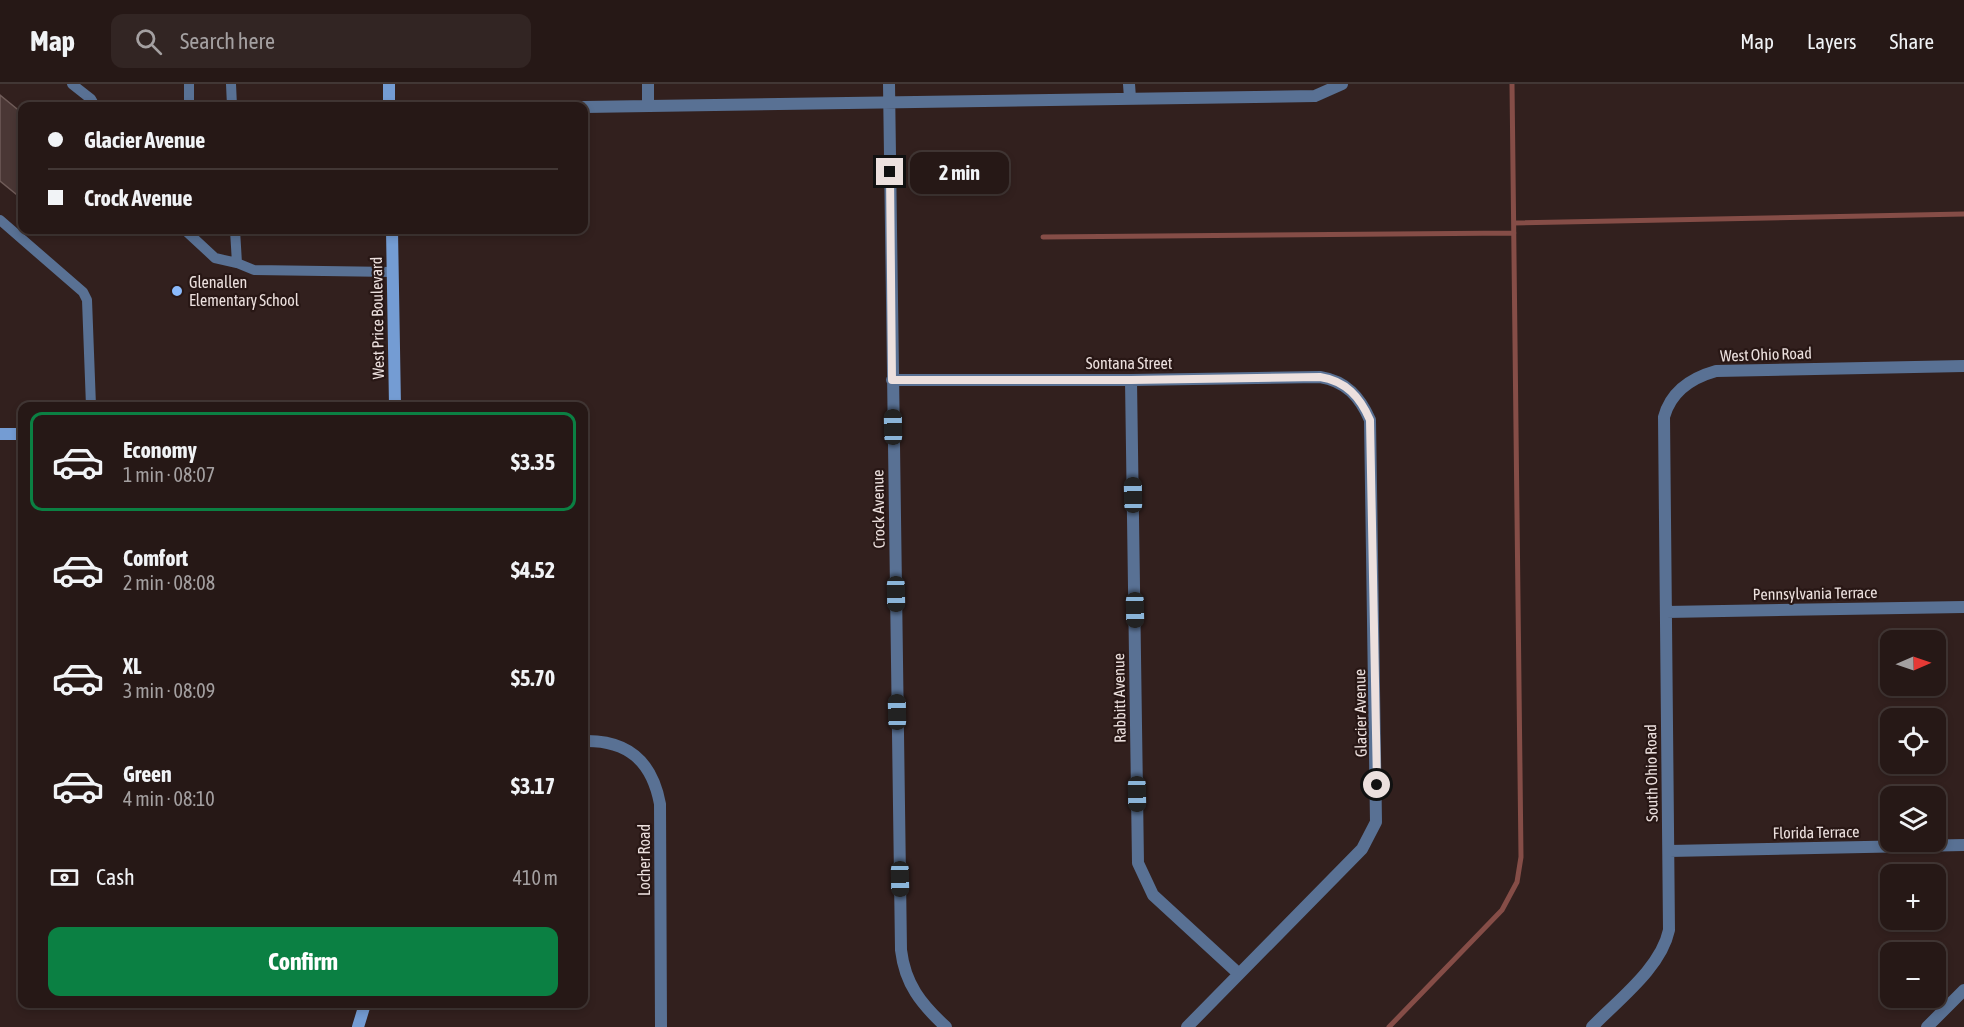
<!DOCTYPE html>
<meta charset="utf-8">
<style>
:root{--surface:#261816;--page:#322523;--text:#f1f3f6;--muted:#a4a0a1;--line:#423735;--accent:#0b8043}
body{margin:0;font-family:"Asap Condensed",sans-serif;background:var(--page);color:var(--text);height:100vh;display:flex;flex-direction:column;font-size:22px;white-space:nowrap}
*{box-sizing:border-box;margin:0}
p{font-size:20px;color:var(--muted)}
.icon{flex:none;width:33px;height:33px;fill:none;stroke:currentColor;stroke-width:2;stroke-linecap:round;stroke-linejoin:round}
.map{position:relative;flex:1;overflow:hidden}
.details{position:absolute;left:18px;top:318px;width:570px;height:606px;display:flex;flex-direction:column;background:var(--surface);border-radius:12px;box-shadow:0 3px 9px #0003,0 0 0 2px var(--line)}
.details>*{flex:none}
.banner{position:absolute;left:18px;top:18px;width:570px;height:132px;border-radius:12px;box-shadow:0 3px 9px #0003,0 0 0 2px var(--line);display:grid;align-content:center;height:132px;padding:0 30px;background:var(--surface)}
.needle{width:39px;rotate:88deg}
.tools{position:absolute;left:1880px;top:546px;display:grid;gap:12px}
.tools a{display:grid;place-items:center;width:66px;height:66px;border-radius:12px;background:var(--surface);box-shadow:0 3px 9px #0003,0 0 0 2px var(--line);font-size:30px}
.end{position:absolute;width:27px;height:27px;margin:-14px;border:8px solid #ece0de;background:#111;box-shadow:0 0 0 3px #111}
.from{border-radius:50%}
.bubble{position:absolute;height:42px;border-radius:12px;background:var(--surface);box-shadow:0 3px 9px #0003,0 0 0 2px var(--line);font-size:20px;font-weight:700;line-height:42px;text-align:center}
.car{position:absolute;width:18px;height:36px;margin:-18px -9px;border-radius:8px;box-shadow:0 0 4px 2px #0007;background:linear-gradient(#222 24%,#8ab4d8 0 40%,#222 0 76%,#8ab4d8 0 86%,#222 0)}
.banner b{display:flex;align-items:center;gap:21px;height:57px;font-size:22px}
.banner b+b{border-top:2px solid var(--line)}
.banner i{width:15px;height:15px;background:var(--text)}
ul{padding:10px 0 0;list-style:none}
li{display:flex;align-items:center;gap:18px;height:99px;margin:0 12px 9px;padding:0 18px;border:3px solid transparent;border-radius:12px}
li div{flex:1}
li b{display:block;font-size:22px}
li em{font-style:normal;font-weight:700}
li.on{border-color:var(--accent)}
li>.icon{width:54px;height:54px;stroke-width:1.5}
.pay{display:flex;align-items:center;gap:15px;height:66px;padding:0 30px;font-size:22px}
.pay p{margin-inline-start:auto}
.primary-button{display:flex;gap:12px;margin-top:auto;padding:12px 30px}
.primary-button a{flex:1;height:69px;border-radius:12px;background:var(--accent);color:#fff;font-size:24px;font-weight:700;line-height:69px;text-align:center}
header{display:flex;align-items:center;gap:36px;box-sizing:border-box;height:84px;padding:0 30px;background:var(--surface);border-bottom:2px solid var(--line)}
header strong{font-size:28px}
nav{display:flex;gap:33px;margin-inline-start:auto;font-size:21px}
.search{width:420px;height:54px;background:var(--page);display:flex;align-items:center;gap:15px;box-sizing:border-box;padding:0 21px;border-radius:12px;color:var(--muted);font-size:22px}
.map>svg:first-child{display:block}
</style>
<header>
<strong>Map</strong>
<div class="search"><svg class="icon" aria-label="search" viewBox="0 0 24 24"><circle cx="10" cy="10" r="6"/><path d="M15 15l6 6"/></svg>Search here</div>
<nav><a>Map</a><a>Layers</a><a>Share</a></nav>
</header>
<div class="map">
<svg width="1964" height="943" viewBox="0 0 1964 943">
<rect width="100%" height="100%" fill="#32201e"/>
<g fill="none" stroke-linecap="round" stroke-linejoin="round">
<path stroke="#854d47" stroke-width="5" d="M1514 139 1964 130
M1043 153 1514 149
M1389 943 1502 826 1517 798 1521 773 1512 0"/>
</g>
<path fill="#4a3735" stroke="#705c59" stroke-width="1.5" d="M0 11 22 29V115L0 97Z"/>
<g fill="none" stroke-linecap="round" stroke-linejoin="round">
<path stroke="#597194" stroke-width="10" d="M72 0 91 15 95 22
M189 0V22
M231 0 232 22
M0 136 83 208 87 216 91 322
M187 146V148L215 174 237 179
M235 146 237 179 254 186 393 188"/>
<path stroke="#597194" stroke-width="12" d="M889 0 901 866C905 900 921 920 946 943
M1129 0 1130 14
M648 22V0
M584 23 1315 12 1342 0
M892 296H1131L1320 293C1346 297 1360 313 1370 336L1376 738 1362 765 1187 943
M1131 296 1138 779 1153 811 1239 890
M1666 528 1964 523
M584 657C628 656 652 677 660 720L661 943
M1669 767 1964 761
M1592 943C1618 916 1661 884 1669 846L1664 333C1671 307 1691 294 1716 287L1964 282
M1927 943 1964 906"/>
<path stroke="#749cd3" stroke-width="12" d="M389 0V22
M392 146 395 322
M0 350H22
M358 943 365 920"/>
</g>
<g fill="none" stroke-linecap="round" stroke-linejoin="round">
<path stroke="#ece0de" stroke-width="8" d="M890 88 892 296H1131L1320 293C1346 297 1360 313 1370 336L1377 701"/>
</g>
<circle fill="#8bbafc" stroke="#281715" stroke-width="2" cx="177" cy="207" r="6"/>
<g text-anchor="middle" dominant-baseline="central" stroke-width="4.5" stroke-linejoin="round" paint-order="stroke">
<g font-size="16" fill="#ece0de" stroke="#281715" text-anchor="start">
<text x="189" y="198">Glenallen<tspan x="189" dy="18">Elementary School</tspan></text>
</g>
<g font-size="16" fill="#ece0de" stroke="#281715">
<text transform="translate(377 234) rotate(-91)">West Price Boulevard</text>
<text transform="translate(1766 270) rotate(-2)">West Ohio Road</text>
<text x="1129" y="279">Sontana Street</text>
<text transform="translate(878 425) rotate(-91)">Crock Avenue</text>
<text transform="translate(1815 509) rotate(-1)">Pennsylvania Terrace</text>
<text transform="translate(1119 614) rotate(-91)">Rabbitt Avenue</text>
<text transform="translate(1360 629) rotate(-91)">Glacier Avenue</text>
<text transform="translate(1651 689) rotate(-91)">South Ohio Road</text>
<text transform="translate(1816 748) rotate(-1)">Florida Terrace</text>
<text transform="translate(644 776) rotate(-90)">Locher Road</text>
</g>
</g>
</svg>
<div class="tools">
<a><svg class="needle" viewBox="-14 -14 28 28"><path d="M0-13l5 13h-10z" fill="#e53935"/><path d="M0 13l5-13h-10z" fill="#a4a0a1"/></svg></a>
<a><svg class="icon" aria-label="locate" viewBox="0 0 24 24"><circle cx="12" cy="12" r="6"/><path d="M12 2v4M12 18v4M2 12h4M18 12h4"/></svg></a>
<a><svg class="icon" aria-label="layers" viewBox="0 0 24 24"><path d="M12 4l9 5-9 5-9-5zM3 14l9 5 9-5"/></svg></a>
<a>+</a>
<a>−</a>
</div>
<i class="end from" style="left:1377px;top:701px"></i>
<i class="end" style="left:890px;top:88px"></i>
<div class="bubble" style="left:910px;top:68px;width:99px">2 min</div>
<i class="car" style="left:893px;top:343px;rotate:359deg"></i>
<i class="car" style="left:1133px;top:411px;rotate:359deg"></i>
<i class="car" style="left:896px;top:510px;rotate:179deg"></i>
<i class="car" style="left:1135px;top:526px;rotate:179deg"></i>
<i class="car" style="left:897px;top:628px;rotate:359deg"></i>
<i class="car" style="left:1137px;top:710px;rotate:179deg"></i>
<i class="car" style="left:900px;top:795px;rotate:179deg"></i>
<div class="banner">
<b><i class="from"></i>Glacier Avenue</b>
<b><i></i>Crock Avenue</b>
</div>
<section class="details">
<ul>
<li class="on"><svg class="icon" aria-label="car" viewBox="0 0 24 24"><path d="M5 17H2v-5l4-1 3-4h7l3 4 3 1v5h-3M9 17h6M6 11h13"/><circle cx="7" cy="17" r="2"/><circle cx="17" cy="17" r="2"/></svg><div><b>Economy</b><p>1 min · 08:07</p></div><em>$3.35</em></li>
<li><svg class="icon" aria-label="car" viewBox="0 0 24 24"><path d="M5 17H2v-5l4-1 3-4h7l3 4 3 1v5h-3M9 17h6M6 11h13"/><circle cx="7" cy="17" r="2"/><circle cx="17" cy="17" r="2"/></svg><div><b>Comfort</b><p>2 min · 08:08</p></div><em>$4.52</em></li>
<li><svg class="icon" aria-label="car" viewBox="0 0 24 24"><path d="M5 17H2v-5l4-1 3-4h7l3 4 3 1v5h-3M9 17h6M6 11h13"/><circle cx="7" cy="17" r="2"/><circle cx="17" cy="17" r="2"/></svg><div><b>XL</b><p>3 min · 08:09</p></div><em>$5.70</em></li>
<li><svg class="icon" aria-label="car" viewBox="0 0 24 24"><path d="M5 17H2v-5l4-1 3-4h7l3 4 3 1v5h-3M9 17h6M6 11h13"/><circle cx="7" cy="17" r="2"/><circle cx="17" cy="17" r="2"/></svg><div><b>Green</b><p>4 min · 08:10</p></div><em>$3.17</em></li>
</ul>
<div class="pay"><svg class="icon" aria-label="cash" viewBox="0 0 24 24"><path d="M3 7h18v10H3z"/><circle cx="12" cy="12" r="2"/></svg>Cash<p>410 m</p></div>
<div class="primary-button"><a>Confirm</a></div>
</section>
</div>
